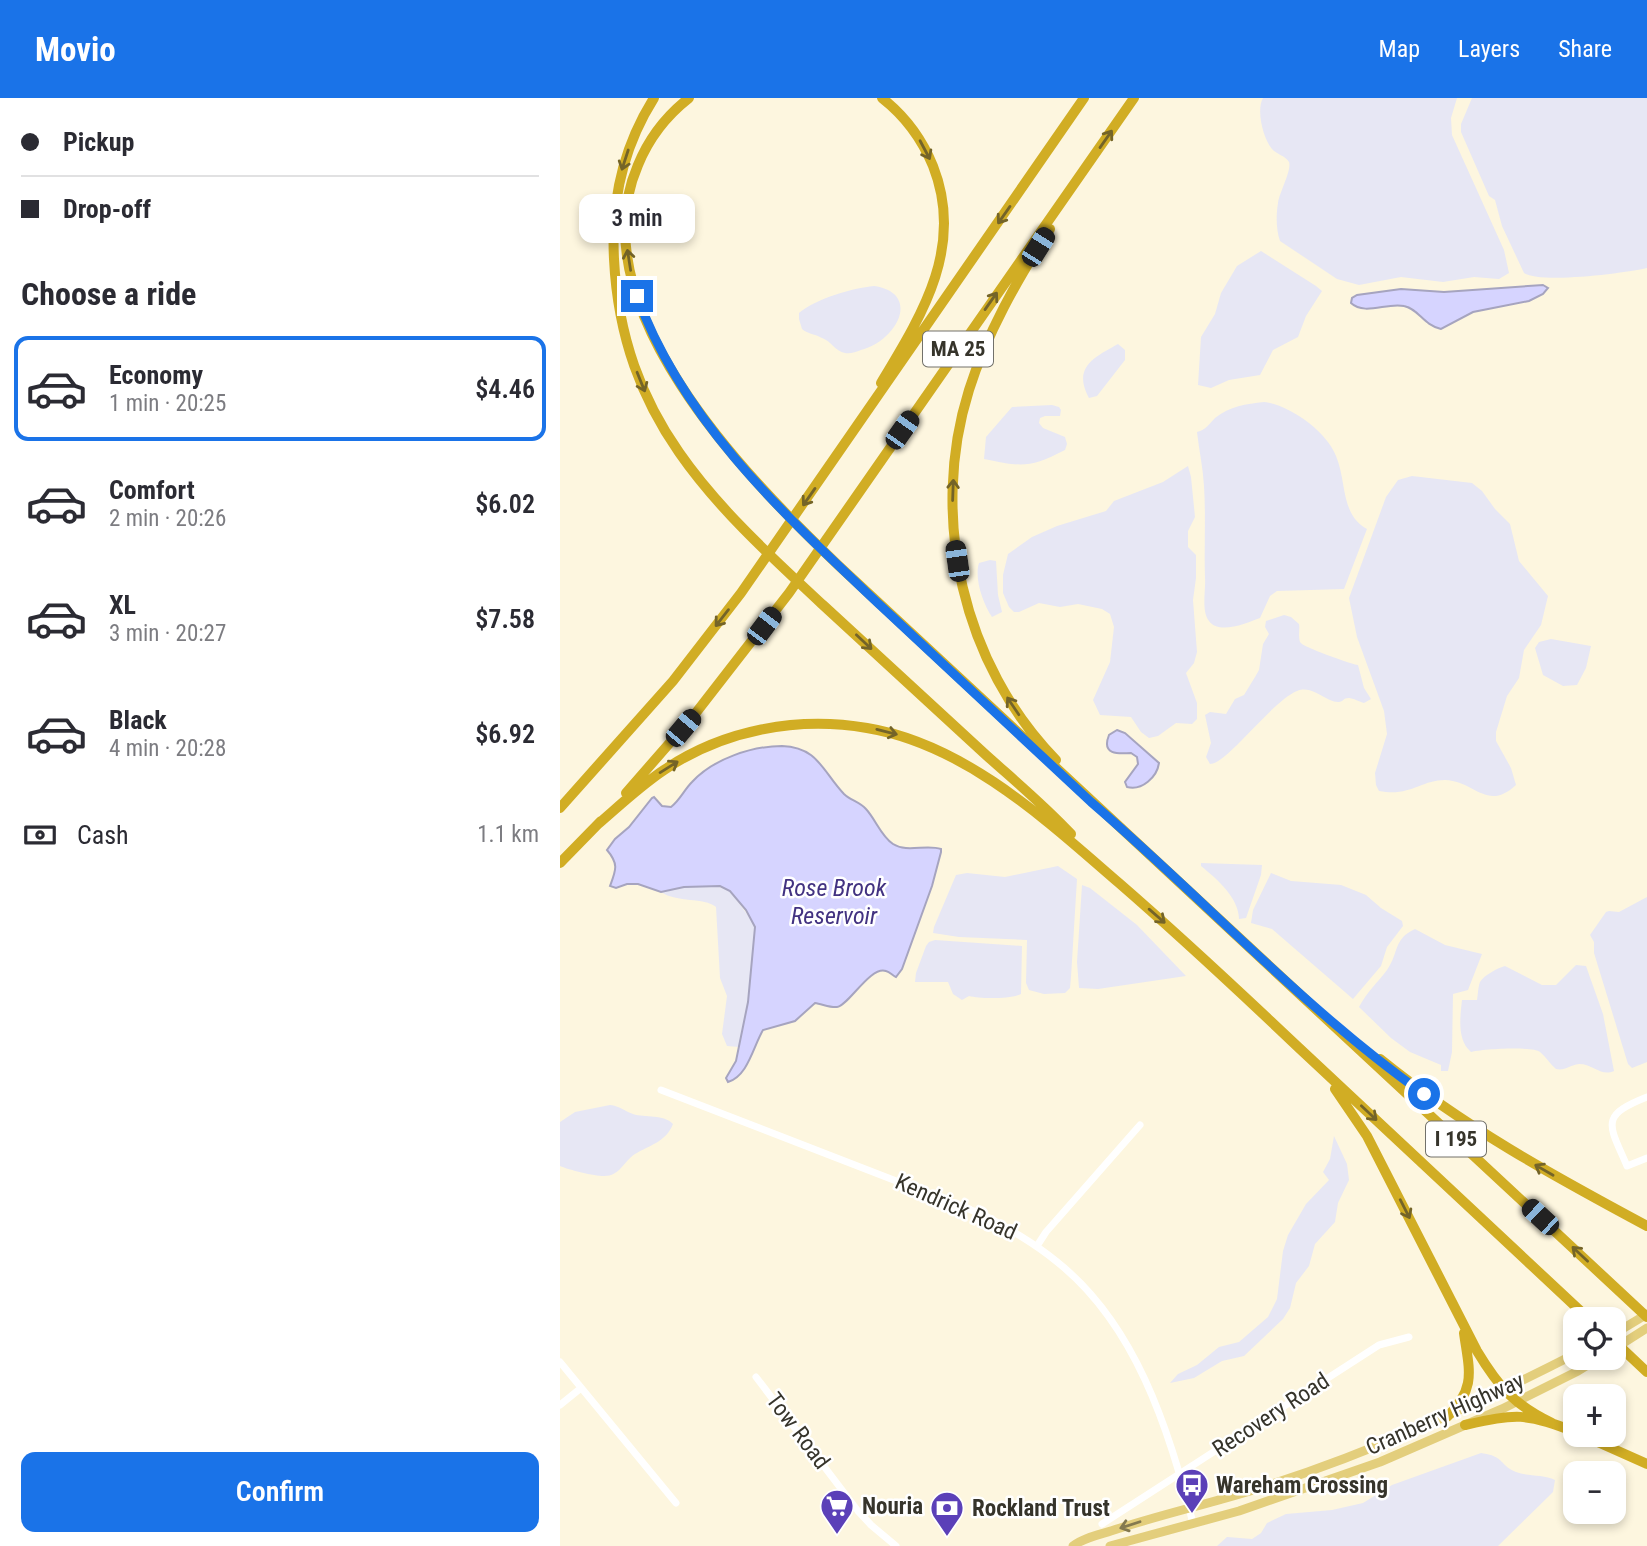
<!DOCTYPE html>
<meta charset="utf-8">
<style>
:root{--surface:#fff;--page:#f7f7f7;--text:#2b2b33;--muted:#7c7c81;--line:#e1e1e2;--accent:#1a73e8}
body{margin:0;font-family:"Roboto Condensed",sans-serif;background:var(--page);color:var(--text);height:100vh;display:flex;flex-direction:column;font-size:26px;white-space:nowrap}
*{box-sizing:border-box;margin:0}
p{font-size:23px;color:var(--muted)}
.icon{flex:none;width:38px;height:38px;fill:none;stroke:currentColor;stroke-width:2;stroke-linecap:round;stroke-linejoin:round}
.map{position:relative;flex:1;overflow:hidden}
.details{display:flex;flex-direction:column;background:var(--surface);width:560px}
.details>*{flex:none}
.top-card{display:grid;align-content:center;height:154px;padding:0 21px;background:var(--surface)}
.tools{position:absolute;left:1003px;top:1209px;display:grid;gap:14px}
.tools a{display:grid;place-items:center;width:63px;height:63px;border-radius:14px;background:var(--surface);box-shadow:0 4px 10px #0003;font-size:35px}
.end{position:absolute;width:32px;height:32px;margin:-16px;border:9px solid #1a73e8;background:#fff;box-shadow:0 0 0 4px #fff}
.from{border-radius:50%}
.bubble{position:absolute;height:49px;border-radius:14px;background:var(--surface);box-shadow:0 4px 10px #0003;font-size:23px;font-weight:600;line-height:49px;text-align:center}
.car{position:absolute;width:21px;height:42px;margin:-21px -10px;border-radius:9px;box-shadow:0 0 5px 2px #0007;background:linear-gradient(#222 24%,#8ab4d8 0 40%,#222 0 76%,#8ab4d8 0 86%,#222 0)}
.top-card b{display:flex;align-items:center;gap:24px;height:66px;font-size:26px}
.top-card b+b{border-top:2px solid var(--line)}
.top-card i{width:18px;height:18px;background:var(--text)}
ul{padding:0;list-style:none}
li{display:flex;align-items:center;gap:21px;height:105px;margin:0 14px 10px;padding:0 7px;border:4px solid transparent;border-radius:14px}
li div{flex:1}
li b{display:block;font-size:26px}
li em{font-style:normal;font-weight:600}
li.current{border-color:var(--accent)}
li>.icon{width:63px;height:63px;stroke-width:1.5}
h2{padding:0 21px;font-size:32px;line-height:84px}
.pay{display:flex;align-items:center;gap:18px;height:77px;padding:0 21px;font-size:26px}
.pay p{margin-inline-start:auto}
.cta{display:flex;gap:14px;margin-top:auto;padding:14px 21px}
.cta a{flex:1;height:80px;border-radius:14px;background:var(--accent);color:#fff;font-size:28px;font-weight:600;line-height:80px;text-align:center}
header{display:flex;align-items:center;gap:42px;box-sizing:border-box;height:98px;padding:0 35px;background:var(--accent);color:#fff}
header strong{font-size:33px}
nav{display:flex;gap:38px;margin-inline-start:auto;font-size:24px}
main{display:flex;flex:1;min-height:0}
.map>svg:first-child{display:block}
</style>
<header>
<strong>Movio</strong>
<nav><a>Map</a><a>Layers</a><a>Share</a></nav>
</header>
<main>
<section class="details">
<div class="top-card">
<b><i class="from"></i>Pickup</b>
<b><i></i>Drop-off</b>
</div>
<h2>Choose a ride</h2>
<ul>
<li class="current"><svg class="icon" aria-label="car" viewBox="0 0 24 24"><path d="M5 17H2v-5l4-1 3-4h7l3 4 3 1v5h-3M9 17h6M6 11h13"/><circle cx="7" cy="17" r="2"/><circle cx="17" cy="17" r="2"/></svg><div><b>Economy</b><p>1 min · 20:25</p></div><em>$4.46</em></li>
<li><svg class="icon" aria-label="car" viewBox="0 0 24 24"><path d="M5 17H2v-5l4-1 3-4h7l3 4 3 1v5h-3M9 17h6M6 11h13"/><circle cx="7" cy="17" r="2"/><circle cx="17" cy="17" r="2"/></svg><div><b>Comfort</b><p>2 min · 20:26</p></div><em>$6.02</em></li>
<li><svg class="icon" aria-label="car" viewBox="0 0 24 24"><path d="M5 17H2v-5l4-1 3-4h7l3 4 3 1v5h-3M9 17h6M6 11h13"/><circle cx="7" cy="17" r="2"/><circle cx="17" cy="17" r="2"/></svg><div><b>XL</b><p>3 min · 20:27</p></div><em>$7.58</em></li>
<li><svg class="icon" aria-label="car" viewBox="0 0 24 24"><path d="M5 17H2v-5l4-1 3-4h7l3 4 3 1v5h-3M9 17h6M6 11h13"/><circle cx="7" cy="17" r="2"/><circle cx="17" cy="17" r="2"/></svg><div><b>Black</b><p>4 min · 20:28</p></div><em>$6.92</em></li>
</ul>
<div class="pay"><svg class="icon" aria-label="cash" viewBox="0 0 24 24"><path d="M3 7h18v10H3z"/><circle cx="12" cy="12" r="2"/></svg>Cash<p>1.1 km</p></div>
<div class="cta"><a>Confirm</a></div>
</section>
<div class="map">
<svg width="1087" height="1448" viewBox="0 0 1087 1448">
<rect width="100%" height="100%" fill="#fdf6df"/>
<path fill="#e7e7f4" d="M703 0H897L891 20 892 37 944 152 949 175 939 181 914 179 883 184 841 179 799 187 777 181 720 143C716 131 716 117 718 105 719 95 732 72 729 64 726 58 716 56 712 51 703 40 696 12 703 0Z
M912 0H1087V170C1065 175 982 186 964 175L942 128 935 102 929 98 901 34V26Z
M701 153 756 188 762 193 746 218 738 239 713 252 700 277 669 282 651 290 638 287 641 239 655 216 661 195 677 168Z
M314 188C362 195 337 243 301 252 296 254 290 256 285 255 275 253 271 243 262 240 255 236 248 236 242 231L239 221V215C255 201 293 190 314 188Z
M558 246 565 252V262L537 298 529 300C512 269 535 259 558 246Z
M704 304C730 307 767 334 776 358 787 384 780 416 807 431L784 491 717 493 710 498 700 520C687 525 659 537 649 523 641 513 646 492 645 480 644 450 646 419 644 388 643 370 639 352 637 334 646 332 649 326 655 320 670 308 686 306 704 304Z
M492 307 499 309 501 312 500 318H485L480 320 479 325 483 330 505 339 507 346 505 352C470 370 462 369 424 361L426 339 452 309Z
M628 368 631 379 635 419 628 433V449L636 457V480L633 502 637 554 634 565 626 575 637 605V621L632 626 616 625 598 638 589 640 581 634 571 619 540 617 533 602 550 564 554 529 550 516 542 511 518 506 500 509 479 505 459 514H454L449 509 443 495V477L448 456 472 439 497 428 546 413 554 403 603 384Z
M852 378 912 385 922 393 935 411 950 426 959 463 988 498 981 527 964 552 959 580 947 598 936 634V643L951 670 956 687C927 714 915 683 885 682 861 682 850 699 819 693L816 687 815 675 827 636 824 613 797 539 789 500 826 399 838 382Z
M430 462 436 463 438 497 442 514 432 519C423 506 414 480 419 465Z
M724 517 731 519 739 526C740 531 738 538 740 544 742 549 791 566 798 567L804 590 811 601 804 605C800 604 793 600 789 600 782 600 785 603 779 604 766 605 753 586 737 593 712 603 667 666 650 666L646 659 651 645 645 617 650 614 666 616 675 601 684 597 695 579 699 572 703 546 709 536 705 529 706 523Z
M991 541 1031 548 1026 570 1017 587 1003 588 983 577 975 550 979 544Z
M641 765 702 767 701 777 686 820 679 821C679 800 657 781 641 768Z
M498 768 517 781 511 879 510 890 505 895 484 896 469 892 466 885 467 842 399 839 373 835 374 829 396 777 407 775 445 779Z
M711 775 731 783 781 787 806 797 821 810 842 823 843 828 827 849 821 868 793 901 712 831 691 825 693 812Z
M154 787 170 793 195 827 188 904 179 949 167 948 162 936 167 898 160 880 156 809C144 799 117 805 101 794L124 789Z
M522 787 530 790 577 827 626 878 538 891 519 890 517 864Z
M1087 799V964L1072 970 1068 966 1034 855V844L1030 837 1046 814 1049 813 1059 814Z
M855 831 885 847 922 856 908 892 893 896 892 954 888 973H881V967L850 954 831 940 799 909C806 895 818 884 827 872 839 855 833 841 855 831Z
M375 842 462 848 461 896C452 901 420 901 409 898L402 902 393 896 388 884H355L356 875 366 848 369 844Z
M1016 867 1026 868 1043 916 1054 973C1041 979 1033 966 1019 966 1010 967 1005 973 996 971 990 966 986 959 980 954 972 948 922 951 911 954 897 942 900 920 902 902H917C918 897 918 889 920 884 924 877 938 870 945 868L982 887H996Z
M50 1007C60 1008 64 1013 73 1016 85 1020 104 1016 113 1026 106 1044 90 1047 75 1056 63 1064 60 1078 44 1078 34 1078 9 1072 0 1068V1024L15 1014Z
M774 1038 787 1066 789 1082 778 1105 775 1124 755 1146 749 1168 736 1185 730 1210 723 1221 684 1258 662 1263 634 1280 610 1285 618 1276 637 1267 659 1249 679 1244 708 1219 717 1201 723 1153 728 1137 746 1106 769 1082 763 1074 770 1061Z
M921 1355C945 1358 940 1368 956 1374 969 1379 984 1376 995 1382L993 1394 989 1398 938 1448H657L667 1439 692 1441 701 1435 707 1425 726 1416 772 1412 803 1405 832 1387Z"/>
<path fill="#d6d4ff" stroke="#a6a4bf" stroke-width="2" d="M983 187 988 190 983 196 969 203 913 214 881 231C863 227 859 211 844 208 827 204 805 218 791 205L792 200 797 197 841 191 884 194Z
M557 632 565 635 599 665C597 679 582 693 567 689L565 684 578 666 577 659 571 655C558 656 541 657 549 637Z
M222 648C258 649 263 674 284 696 290 702 300 704 306 711 316 722 321 738 333 746 347 755 366 746 381 751V754L372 788 342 871 336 879C332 877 330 874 326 873 311 867 288 908 277 909 271 910 262 906 255 905L235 923 203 932C193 949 188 978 168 984L166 980 176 963 188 904 195 829 186 812 170 793 160 788 124 789 101 794 78 786H67L56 790 50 788C56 772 59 766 47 752L55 741 69 729 92 700 94 699 102 708 111 709C120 702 124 692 132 684 153 661 192 648 222 648Z"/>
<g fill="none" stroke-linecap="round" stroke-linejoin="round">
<path stroke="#fff" stroke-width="7" d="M101 992 424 1117C449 1131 474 1145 496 1163 576 1226 608 1330 633 1425
M1087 999C1039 1018 1049 1026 1067 1068L1087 1060
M477 1148 486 1134 580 1027
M0 1264 116 1405
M196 1279 298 1413 311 1427 336 1448
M0 1307 21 1290
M542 1426 819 1247 849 1239"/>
<path stroke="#e3ce7c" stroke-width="9" d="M1054 1236 1087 1216
M1054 1251 1087 1230
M513 1448C524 1439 543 1436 557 1431 606 1415 657 1404 706 1388 813 1354 915 1307 1015 1256
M550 1448 679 1413 820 1364 942 1311 1018 1273 1039 1260"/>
<path stroke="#d1ad24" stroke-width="10" d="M94 0C63 49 51 104 54 161 62 322 153 405 263 507 317 557 372 607 426 657 455 683 485 708 511 736
M129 0C106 18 89 40 78 67 17 208 186 379 278 467L1087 1219
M490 131C457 182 427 235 409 292 369 419 403 567 496 662
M321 285C362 217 405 149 373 68 362 41 345 18 322 0
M66 695 135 616 229 495 574 0
M0 710 113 583 181 495 524 0
M37 727C58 709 80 688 104 672 163 632 237 618 307 630 405 646 486 722 559 785 620 838 679 893 738 949 836 1040 933 1131 1030 1222
M0 765 41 723
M820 961C904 1029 992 1077 1087 1128
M775 991 807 1038 917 1253C938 1288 954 1307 992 1325
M1054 1243 1087 1274
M887 1319C917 1290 909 1272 904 1235
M905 1327C955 1316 966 1314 1015 1334
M1022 1337 1087 1366"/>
</g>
<defs><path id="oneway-shaft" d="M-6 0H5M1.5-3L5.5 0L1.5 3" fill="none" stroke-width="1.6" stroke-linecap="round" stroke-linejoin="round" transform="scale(1.75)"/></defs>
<g stroke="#746428">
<use href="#oneway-shaft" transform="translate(546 41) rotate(-55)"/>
<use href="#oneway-shaft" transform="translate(365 52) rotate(62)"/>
<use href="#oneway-shaft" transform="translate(65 62) rotate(108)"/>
<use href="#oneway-shaft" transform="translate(444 117) rotate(125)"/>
<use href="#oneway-shaft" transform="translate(69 162) rotate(-99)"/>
<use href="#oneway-shaft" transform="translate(431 203) rotate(-55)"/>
<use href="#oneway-shaft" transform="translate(81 284) rotate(68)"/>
<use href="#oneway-shaft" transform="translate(393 392) rotate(-88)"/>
<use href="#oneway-shaft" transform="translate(249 399) rotate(125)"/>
<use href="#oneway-shaft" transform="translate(162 520) rotate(128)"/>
<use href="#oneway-shaft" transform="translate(304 544) rotate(43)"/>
<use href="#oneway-shaft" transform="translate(453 608) rotate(-124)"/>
<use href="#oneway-shaft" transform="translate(327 634) rotate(14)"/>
<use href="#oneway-shaft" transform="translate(109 669) rotate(-32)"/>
<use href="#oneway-shaft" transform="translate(597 818) rotate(41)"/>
<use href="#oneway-shaft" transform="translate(809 1015) rotate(43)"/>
<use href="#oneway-shaft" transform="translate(984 1072) rotate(-150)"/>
<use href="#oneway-shaft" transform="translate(845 1111) rotate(63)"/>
<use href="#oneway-shaft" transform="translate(1020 1156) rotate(-137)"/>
</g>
<use stroke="#84794f" href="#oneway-shaft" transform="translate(570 1427) rotate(162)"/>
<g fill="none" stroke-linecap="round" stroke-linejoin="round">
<path stroke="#1a73e8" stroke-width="9" d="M77 198C123 325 226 418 321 508 391 573 461 638 531 704 643 800 744 911 864 996"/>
</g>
<defs>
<symbol id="bus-pin" viewBox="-11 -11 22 30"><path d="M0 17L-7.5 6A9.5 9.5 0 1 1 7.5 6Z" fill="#5b40b8" stroke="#fff"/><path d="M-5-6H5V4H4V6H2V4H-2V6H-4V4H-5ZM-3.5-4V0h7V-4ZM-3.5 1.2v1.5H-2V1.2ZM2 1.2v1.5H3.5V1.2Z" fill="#fff"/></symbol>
<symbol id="supermarket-pin" viewBox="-11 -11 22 30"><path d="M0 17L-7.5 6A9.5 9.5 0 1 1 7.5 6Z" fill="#5b40b8" stroke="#fff"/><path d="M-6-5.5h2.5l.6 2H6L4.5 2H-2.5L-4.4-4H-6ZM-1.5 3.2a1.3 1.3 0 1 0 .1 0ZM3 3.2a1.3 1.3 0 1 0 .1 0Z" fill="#fff"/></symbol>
<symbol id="bank-pin" viewBox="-11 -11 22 30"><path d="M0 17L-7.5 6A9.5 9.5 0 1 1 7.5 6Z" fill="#5b40b8" stroke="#fff"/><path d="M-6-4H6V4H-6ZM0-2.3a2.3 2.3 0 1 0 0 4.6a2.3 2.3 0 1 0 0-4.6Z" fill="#fff"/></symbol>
</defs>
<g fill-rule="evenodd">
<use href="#bus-pin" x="613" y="1368" width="38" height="52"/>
<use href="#supermarket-pin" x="258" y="1389" width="38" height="52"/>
<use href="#bank-pin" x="368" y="1391" width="38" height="52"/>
</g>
<g text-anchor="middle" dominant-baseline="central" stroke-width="5" stroke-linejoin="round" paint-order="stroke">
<g fill="#fff" stroke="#72716b" stroke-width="2">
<rect x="363" y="233.5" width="70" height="35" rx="5"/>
<rect x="866" y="1023.5" width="60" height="35" rx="5"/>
</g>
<g font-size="21" font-weight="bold" fill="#36342b">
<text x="398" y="251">MA 25</text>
<text x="896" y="1041">I 195</text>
</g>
<g font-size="23" fill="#36342b" stroke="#fff">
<text transform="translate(396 1109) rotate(24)">Kendrick Road</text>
<text transform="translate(885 1316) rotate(-24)">Cranberry Highway</text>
<text transform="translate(711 1317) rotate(-33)">Recovery Road</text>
<text transform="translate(238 1333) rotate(53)">Tow Road</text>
</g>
<g font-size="23" font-weight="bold" fill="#36342b" stroke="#fff" text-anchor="start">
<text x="656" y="1387">Wareham Crossing</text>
<text x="302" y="1408">Nouria</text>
<text x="412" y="1410">Rockland Trust</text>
</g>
<g font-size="24" font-style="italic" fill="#423281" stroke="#fff">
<text x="274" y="790">Rose Brook<tspan x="274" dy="28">Reservoir</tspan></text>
</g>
</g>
</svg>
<div class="tools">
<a><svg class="icon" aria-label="locate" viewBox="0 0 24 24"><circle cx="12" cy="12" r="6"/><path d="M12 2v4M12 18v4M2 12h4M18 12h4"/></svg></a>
<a>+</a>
<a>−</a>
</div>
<i class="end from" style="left:864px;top:996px"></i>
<i class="end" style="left:77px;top:198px"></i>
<div class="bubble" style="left:19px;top:96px;width:116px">3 min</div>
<i class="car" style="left:478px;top:149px;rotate:32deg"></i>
<i class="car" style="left:342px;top:332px;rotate:35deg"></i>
<i class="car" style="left:397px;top:463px;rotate:352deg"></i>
<i class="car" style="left:204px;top:528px;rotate:37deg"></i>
<i class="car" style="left:123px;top:630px;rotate:40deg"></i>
<i class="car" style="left:980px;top:1119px;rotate:313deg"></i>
</div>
</main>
